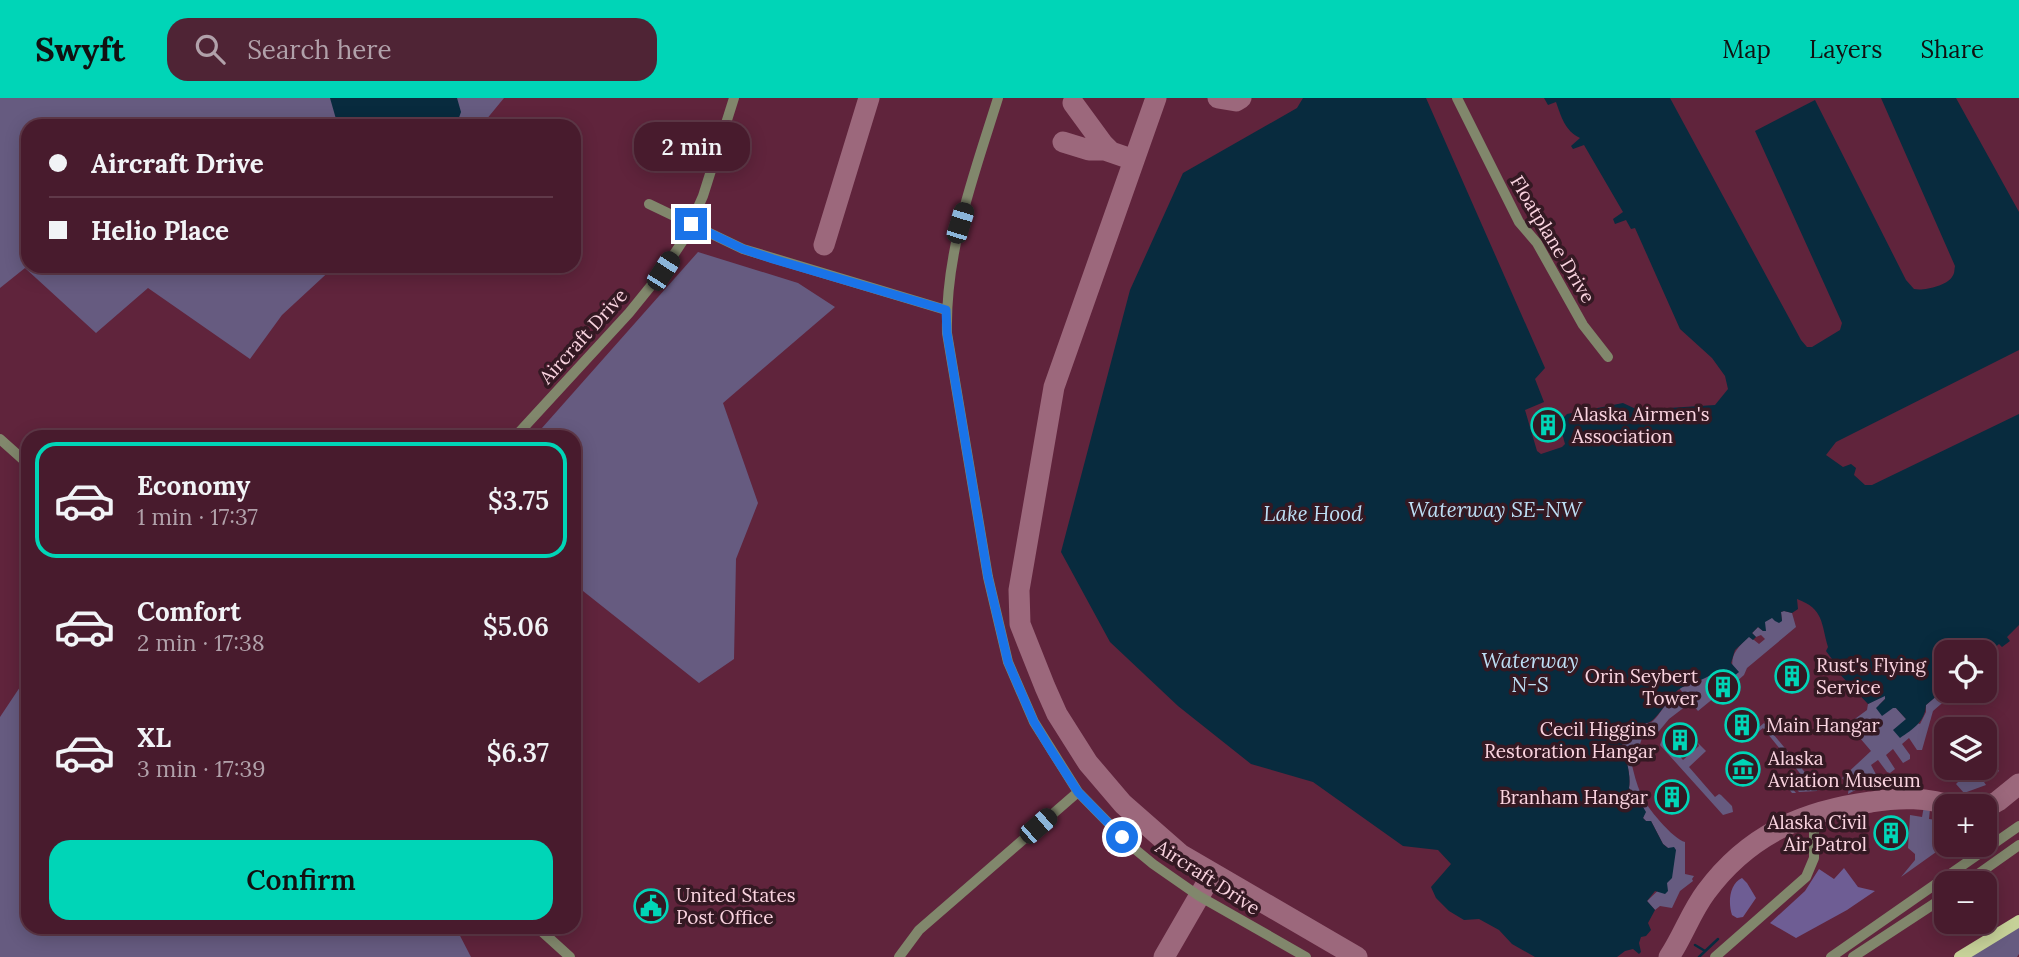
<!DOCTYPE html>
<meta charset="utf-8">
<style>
:root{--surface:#481b2d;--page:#4f2435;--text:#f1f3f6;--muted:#b1a1aa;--line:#603949;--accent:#00d5b7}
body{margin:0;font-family:Lora,serif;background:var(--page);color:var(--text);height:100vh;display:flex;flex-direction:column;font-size:26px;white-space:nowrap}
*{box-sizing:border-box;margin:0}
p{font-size:23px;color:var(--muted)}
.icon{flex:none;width:38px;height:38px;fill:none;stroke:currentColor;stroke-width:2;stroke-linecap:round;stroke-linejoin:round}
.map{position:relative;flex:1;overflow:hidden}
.sheet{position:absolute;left:21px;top:332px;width:560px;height:504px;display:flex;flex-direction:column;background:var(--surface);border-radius:21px;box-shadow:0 4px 18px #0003,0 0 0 2px var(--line)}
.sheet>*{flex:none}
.top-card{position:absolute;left:21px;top:21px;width:560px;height:154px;border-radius:21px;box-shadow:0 4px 18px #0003,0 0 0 2px var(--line);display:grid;align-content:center;height:154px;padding:0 28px;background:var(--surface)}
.fabs{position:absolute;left:1934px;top:542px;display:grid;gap:14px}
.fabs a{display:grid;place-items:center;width:63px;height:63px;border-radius:14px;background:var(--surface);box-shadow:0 4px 18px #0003,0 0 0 2px var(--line);font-size:35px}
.end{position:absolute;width:32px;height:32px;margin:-16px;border:9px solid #1a73e8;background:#fff;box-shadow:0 0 0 4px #fff}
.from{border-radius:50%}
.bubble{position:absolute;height:49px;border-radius:21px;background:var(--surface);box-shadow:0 4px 18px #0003,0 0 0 2px var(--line);font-size:23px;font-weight:600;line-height:49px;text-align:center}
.car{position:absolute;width:21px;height:42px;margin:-21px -10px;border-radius:9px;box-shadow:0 0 5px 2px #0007;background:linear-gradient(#222 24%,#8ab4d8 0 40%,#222 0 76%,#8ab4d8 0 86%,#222 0)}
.top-card b{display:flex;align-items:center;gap:24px;height:66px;font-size:26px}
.top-card b+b{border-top:2px solid var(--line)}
.top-card i{width:18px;height:18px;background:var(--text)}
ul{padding:12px 0 0;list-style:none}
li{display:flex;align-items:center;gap:21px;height:116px;margin:0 14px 10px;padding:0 14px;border:4px solid transparent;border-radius:21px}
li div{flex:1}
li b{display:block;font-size:26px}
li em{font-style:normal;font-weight:600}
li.current{border-color:var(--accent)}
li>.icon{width:63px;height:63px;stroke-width:1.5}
.action{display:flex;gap:14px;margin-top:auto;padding:14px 28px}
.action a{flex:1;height:80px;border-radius:21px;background:var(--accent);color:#111;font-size:28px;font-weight:600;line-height:80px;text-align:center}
header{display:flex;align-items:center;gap:42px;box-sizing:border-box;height:98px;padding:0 35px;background:var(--accent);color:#111}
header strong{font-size:33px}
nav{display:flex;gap:38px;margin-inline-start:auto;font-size:24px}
.search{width:490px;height:63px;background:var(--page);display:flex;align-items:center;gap:18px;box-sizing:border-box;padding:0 24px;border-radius:21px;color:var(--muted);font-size:26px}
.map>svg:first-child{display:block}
</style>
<header>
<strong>Swyft</strong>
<div class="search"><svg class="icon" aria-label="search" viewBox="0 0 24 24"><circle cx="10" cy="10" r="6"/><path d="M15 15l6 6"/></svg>Search here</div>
<nav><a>Map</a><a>Layers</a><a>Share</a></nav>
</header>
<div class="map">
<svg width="2019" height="859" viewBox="0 0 2019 859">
<rect width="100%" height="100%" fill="#60243c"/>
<path fill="#665b80" d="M0 0H504L481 28H28V168H335L282 217 250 261 148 190 96 235 25 170 0 190Z
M698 154 798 185 835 209 723 305 758 405 736 461 734 561 699 585 583 493 574 492V340L534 339Z
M1784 513 1792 515 1796 529 1747 570 1744 577 1727 592 1728 587 1726 584 1721 583 1718 586 1717 591 1720 595 1698 613 1679 590 1724 571 1734 578C1729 557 1735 553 1749 538L1759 546 1765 541 1761 537 1756 539 1752 535 1758 529 1763 533 1764 524 1773 519 1782 523 1781 514Z
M28 577V830H456L471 859H0V619Z
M1946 590V593H1956L1933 613 1922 652H1917L1909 640 1902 646 1910 657V661L1903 665 1893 651 1886 657 1895 671 1890 675 1887 674 1878 662 1871 667 1879 682 1872 684 1862 672 1856 678 1863 688 1848 696 1849 688 1842 680 1871 653 1848 626 1867 612 1868 606 1885 597V601L1879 607 1896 610 1906 621 1920 626 1926 614V607Z
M1675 595 1686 608 1669 621 1655 638 1652 640 1643 637 1639 649 1629 653C1632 667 1635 683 1641 696 1645 708 1674 742 1685 744V776L1694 778 1692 781 1693 783 1680 793 1672 810 1660 808 1655 812 1647 803 1667 784 1668 750 1663 746 1651 723H1646L1643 720 1645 714 1643 709H1639L1629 690C1631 679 1627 660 1621 649L1623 645 1628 644 1629 642 1623 637C1634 619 1644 630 1653 623 1660 617 1667 602 1675 595Z
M1764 625 1818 690 1817 693 1799 694 1794 688 1792 690 1796 695H1792L1788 690 1802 678 1785 656 1775 664 1771 660 1780 651 1763 630 1753 638 1751 636Z
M1663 639 1683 662 1699 648 1698 645 1706 653 1689 669 1715 699 1719 696 1721 697 1732 708 1733 714 1723 717 1660 647Z
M1996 669 1999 673 1984 684 1986 687 1964 695 1956 686 1964 678C1981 681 1981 679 1996 669Z
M1924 708H1929L1930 711 1929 721 1937 722 1941 712 1946 713V747L1901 779 1915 762V756L1908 750 1910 717 1922 719Z
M2019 829V856L2017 859H1970Z"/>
<path fill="#6e5d94" d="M1844 770 1858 789 1875 793 1847 812 1796 840 1770 825 1805 793 1819 771 1834 781Z
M1742 780 1747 785 1756 800 1743 819 1737 820 1732 817C1728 805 1729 786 1742 780Z"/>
<path fill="#082b3e" d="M330 0H457L461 14 456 28H338Z
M1303 0H1426L1545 270 1535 281 1544 304 1525 312 1537 353 1541 356 1562 349 1565 346 1559 324 1567 316 1623 305 1638 312 1715 307 1728 291 1725 278 1712 260 1680 231 1635 130 1631 131 1626 122 1615 126 1613 121 1623 114 1584 47 1573 51 1571 48 1580 40C1565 33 1561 18 1556 4L1548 7 1544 0H1670L1801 242 1807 249H1812L1840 232 1842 225 1755 33 1815 2 1906 182 1914 191C1924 193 1946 188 1952 179 1955 175 1954 173 1955 168L1881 0H1956L2019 114V252L1836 344 1826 357 1843 369 1851 366 1856 370 1854 377 1865 387H1872L2019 316V527L2007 539 2010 543 2002 549 1999 546 1985 558 1984 555H1946V590L1926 607C1925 624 1913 631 1900 640L1893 632 1906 621 1896 610H1893L1882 618 1876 610 1885 601V598L1868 606 1833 569 1835 565 1826 553 1828 549C1821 525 1824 511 1797 501L1798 511 1792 515 1784 513 1781 514 1782 523 1779 525 1775 523 1772 520 1765 524 1766 533H1763L1758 529 1752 535 1756 539 1753 542 1749 539 1735 552 1731 565 1739 574 1734 578 1724 571C1717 572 1714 575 1709 578 1699 584 1687 585 1678 592 1669 599 1656 624 1647 625 1644 626 1640 625 1636 625L1635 627 1638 632 1635 635 1628 631 1625 633 1623 637 1629 642 1628 645H1623L1621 649C1627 660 1631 679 1629 690L1639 708 1643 709 1646 714 1643 720 1646 723H1651L1663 746 1668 750 1674 749 1676 752 1672 780 1667 785 1668 793 1665 796 1655 793 1647 803 1655 812 1648 825 1651 832 1646 838 1641 839 1639 845 1641 854 1639 856 1633 851 1625 853 1617 859H1535L1512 846 1499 832 1479 821 1464 822 1449 813 1436 800 1431 789 1451 766 1438 752 1403 748 1313 684 1251 666 1178 608 1110 544 1061 454 1130 192 1183 75 1297 10Z"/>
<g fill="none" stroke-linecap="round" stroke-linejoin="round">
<path stroke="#082b3e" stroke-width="2.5" d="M1695 847 1705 853
M1699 859 1718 841"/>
<path stroke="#9c687c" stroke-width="21" d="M1156 0 1054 289 1019 492 1020 526 1045 589 1057 616 1088 665 1123 706 1180 756 1357 859
M1218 0 1236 3 1241 0
M1073 5 1103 46 1110 53
M1063 44 1089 52H1105L1134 62
M824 147 869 0
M1984 711 1998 703 2019 686
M1164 859 1212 776
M1669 859C1683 838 1691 814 1706 794 1748 737 1803 713 1871 704 1901 699 1927 699 1956 709"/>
<path stroke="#81876c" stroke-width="10" d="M998 0C974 77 945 153 947 235L988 479 1008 564 1034 624 1078 694 1130 747 1153 766 1199 798 1306 859
M1457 0 1519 124 1537 145 1583 227 1608 259
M649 106 743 151 946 212
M514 340 629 215 663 173 684 141 703 98 734 0
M0 341 28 366
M1964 786 2019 747
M538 830 570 859
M899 859 919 832 1078 694
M1715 859 1806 779 1814 760V733
M1831 859 2019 728
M1853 859 1946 798"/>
<path stroke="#c6d198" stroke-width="12" d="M1960 859 2019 823"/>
</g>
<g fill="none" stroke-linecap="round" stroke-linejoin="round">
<path stroke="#1a73e8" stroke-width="9" d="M691 126 743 151 773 161 946 212 947 235 988 479 1008 564 1034 624 1051 652 1078 694 1122 739"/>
</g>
<defs>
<symbol id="building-ring" viewBox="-11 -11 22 22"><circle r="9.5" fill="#341923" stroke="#00d5b7" stroke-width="1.5"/><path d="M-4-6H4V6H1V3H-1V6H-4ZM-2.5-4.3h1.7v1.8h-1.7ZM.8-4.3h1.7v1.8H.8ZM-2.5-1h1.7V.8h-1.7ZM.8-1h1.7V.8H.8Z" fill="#00d5b7"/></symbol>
<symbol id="museum-ring" viewBox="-11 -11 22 22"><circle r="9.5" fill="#341923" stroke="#00d5b7" stroke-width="1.5"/><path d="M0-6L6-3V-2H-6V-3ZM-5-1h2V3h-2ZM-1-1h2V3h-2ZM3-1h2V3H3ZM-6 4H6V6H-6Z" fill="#00d5b7"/></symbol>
<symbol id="civic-ring" viewBox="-11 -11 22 22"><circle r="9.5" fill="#341923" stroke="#00d5b7" stroke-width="1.5"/><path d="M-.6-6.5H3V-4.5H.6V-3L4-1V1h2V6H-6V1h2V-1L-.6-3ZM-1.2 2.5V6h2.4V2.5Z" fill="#00d5b7"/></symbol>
</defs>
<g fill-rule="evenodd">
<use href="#building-ring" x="1529" y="308" width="38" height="38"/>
<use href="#building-ring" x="1773" y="559" width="38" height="38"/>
<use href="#building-ring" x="1704" y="570" width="38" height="38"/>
<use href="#building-ring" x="1723" y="608" width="38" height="38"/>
<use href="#building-ring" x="1661" y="623" width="38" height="38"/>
<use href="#museum-ring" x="1724" y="652" width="38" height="38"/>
<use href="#building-ring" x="1653" y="680" width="38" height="38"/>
<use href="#building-ring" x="1872" y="716" width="38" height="38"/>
<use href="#civic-ring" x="632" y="789" width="38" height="38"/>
</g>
<g text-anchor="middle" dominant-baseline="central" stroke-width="7" stroke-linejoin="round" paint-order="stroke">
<g font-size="19" fill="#fad4e0" stroke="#341923">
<text transform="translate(1553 141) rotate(59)">Floatplane Drive</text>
<text transform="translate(583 238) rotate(-48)">Aircraft Drive</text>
<text transform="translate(1208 779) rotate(33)">Aircraft Drive</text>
</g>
<g font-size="19" fill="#fad4e0" stroke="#341923" text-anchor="start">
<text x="1572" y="316">Alaska Airmen's<tspan x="1572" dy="22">Association</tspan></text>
<text x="1816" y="567">Rust's Flying<tspan x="1816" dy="22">Service</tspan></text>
<text x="1698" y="578" text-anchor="end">Orin Seybert<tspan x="1698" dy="22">Tower</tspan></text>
<text x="1766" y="627">Main Hangar</text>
<text x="1656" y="631" text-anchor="end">Cecil Higgins<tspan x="1656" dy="22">Restoration Hangar</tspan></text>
<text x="1768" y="660">Alaska<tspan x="1768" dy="22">Aviation Museum</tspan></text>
<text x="1648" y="699" text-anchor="end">Branham Hangar</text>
<text x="1867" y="724" text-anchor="end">Alaska Civil<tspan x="1867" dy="22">Air Patrol</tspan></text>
<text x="676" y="797">United States<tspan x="676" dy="22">Post Office</tspan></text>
</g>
<g font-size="21" font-style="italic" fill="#bddff5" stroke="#341923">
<text x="1495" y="411">Waterway SE-NW</text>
<text x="1313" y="415">Lake Hood</text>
<text x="1530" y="562">Waterway<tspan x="1530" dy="24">N-S</tspan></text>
</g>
</g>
</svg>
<div class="fabs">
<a><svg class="icon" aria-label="locate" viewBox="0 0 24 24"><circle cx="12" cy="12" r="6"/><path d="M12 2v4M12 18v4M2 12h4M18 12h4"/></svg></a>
<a><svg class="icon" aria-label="layers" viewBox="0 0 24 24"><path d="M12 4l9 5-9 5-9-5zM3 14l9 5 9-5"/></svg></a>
<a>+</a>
<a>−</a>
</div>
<i class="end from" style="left:1122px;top:739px"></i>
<i class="end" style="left:691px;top:126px"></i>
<div class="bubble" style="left:634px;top:24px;width:116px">2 min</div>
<i class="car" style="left:960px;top:125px;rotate:17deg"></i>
<i class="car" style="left:663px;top:173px;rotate:33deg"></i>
<i class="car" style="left:1038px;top:728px;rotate:49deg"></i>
<div class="top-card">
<b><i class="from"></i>Aircraft Drive</b>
<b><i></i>Helio Place</b>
</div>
<section class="sheet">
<ul>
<li class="current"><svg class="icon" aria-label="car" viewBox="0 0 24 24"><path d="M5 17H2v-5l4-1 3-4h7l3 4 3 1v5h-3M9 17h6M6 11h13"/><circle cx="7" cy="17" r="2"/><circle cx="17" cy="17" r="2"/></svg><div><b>Economy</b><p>1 min · 17:37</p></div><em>$3.75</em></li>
<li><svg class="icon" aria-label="car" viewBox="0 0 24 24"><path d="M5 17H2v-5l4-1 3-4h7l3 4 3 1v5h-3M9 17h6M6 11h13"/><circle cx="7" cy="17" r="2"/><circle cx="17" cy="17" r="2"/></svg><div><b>Comfort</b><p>2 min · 17:38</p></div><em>$5.06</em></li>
<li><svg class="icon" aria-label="car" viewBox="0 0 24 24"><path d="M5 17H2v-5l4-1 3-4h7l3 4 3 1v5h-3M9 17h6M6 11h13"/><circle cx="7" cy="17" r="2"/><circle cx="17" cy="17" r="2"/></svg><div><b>XL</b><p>3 min · 17:39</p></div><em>$6.37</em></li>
</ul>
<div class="action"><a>Confirm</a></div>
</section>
</div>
